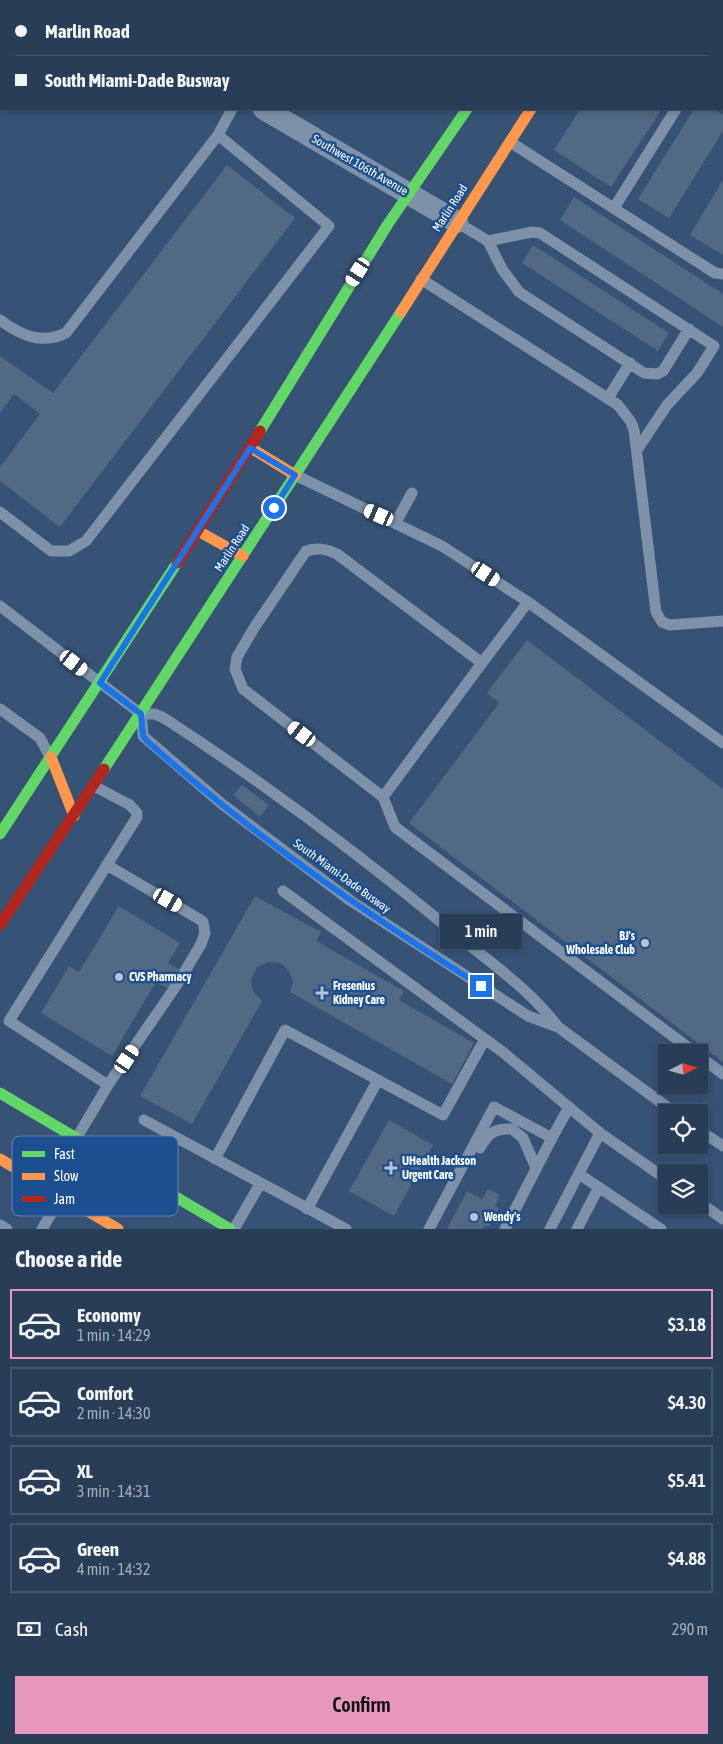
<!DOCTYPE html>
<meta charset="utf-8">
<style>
:root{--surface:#283e57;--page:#344961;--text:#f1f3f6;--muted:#a5aeba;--line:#44576d;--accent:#e797bd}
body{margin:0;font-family:"Asap Condensed",sans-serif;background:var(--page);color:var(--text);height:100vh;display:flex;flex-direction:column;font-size:19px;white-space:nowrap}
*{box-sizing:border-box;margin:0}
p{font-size:16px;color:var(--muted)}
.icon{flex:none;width:28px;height:28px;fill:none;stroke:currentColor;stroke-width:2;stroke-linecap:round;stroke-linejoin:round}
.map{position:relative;height:1229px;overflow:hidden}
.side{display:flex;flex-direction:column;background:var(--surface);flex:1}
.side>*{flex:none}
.banner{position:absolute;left:0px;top:0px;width:724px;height:110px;box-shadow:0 2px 8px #0003,0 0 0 1px var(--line);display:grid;align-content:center;height:110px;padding:0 15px;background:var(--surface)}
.needle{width:32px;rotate:84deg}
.controls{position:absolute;left:658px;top:1044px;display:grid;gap:10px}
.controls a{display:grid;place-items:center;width:50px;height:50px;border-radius:0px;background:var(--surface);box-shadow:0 2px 8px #0003,0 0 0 1px var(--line);font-size:25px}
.end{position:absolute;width:22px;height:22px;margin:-11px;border:6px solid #1a73e8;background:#fff;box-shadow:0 0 0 2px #fff}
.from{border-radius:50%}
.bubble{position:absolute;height:35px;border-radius:0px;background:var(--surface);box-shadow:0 2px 8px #0003,0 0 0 1px var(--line);font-size:16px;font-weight:600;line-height:35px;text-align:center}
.car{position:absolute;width:15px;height:30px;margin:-15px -8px;border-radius:6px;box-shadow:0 0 4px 1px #0007;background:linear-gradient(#fff 24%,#345 0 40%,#fff 0 76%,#345 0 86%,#fff 0)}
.banner b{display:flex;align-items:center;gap:18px;height:48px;font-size:19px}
.banner b+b{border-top:1px solid var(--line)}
.banner i{width:12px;height:12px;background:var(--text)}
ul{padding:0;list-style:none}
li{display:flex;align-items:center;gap:15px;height:70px;margin:0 10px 8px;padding:0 5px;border:2px solid var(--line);border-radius:0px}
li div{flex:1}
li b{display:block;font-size:19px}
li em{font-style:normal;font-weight:600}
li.on{border-color:var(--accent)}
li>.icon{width:45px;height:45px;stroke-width:1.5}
h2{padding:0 15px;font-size:22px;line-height:60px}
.pay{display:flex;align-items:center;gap:12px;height:55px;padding:0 15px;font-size:19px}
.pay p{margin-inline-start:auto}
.cta{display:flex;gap:10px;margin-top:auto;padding:10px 15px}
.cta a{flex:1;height:58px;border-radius:0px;background:var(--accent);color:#111;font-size:20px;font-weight:600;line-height:58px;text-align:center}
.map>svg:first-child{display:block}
</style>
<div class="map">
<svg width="723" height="1229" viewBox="0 0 723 1229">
<rect width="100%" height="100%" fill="#365274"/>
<path fill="#526984" d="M580 109H662L611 187 554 150Z
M694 109H713L723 115V131L669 218 638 199Z
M227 165 295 218 60 527 0 481V467L40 414 14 394 0 413V356L53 393Z
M722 181H723V255L690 235Z
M574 197 723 294V327L560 220Z
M533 245 669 333 658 351 522 263Z
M527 640 723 789V1062L409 823 499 703 487 693Z
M242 785 269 805 260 817 233 795Z
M255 896 321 932 316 941 404 991 399 1000 474 1043 452 1084 290 992 293 982 289 971 281 963 269 962 257 967 251 979 253 992 262 1001 192 1124 140 1096Z
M119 906 180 943 168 963 180 970 169 989 156 982 112 1056 41 1013 69 966 79 972Z
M389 1120 433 1145 394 1216 349 1191Z
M488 1189 500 1195 495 1206 499 1208 489 1227 485 1225 483 1229H447L467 1191 482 1199Z"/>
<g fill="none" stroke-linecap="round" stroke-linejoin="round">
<path stroke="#7d92a8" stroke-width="11" d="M217 0 219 1
M35 1 36 0
M475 1 476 0
M0 51 1 49
M722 66H723
M510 142 715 273 723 274
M614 208 676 109
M458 223 488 241 502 269 519 292 644 373 657 374 663 371 689 329
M488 241 532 232 540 233 714 346 697 373 667 405 637 450
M421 279 618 405 631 422 634 430 656 612 662 622 670 625 723 621
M0 320C20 335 41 345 66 333L218 135 232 109
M608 398 630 363
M295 475 442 546 528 602 723 743
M0 512 51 551H69L86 541 329 226 218 135
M396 522 412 493
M528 602 482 663 337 554C326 549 318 547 306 551L254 628 237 657 235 669 243 689 383 797 395 827 694 1052
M0 606 141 714H155L164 718C264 783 360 855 452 931 488 961 530 989 558 1027L528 1016 351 901 222 804 143 736 142 721
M0 709 40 738 50 757
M383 797 482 663
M107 865 199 919 203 922 205 933 201 944 178 983 108 1085
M283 891 504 1053 600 1133
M558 1027 674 1112
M699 1056 723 1074
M144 1120 346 1229
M699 1130 723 1146
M552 1138 569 1107
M76 1139 108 1085 9 1021 137 817V813L130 805 94 786
M480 1148C488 1133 495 1128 512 1129L523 1138 536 1168
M215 1159 285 1030 443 1115 485 1039
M579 1174 661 1229
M699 1202 723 1219
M307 1209 378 1080
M0 1225 7 1229
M42 1229 62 1196
M234 1229 260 1184
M429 1229 494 1107 552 1138 505 1229
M550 1229 600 1133 666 1179
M577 1229 599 1187"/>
<path stroke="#7d92a8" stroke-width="22" d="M59 0 61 1
M264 109 457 222"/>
<path stroke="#63d668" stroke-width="11" d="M260 431 388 224 467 109
M104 769 401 312
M0 834 177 563
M0 1093 230 1229"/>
<path stroke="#ff974d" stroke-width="11" d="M542 1 543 0
M600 1 601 0
M401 312 531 109
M251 448 295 475
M198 531 243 556
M51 757 74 816
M0 1159 118 1229"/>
<path stroke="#b3261e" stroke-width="11" d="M177 563 260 431
M0 925 104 769"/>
</g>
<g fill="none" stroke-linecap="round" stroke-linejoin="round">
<path stroke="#1a73e8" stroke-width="6" d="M274 508 295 475 250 448 100 683 141 714 143 736 146 740C249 833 364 912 481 986"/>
</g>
<g fill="#b9c2ce" stroke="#1b4f8f" stroke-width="2">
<circle cx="645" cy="943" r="5"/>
<circle cx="119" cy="977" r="5"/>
<path d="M319.5 985.5h5v5h5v5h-5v5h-5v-5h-5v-5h5z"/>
<path d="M388.5 1160.5h5v5h5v5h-5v5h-5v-5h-5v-5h5z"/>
<circle cx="474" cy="1217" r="5"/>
</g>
<g text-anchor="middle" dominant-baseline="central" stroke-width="5" stroke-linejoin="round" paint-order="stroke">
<g font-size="12" fill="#fff" stroke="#1b4f8f">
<text transform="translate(360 165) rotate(30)">Southwest 106th Avenue</text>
<text transform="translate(450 208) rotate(-57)">Marlin Road</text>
<text transform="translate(232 548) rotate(-57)">Marlin Road</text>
<text transform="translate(342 876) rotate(36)">South Miami-Dade Busway</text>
</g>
<g font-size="12" font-weight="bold" fill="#fff" stroke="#1b4f8f" text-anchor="start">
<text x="635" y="936" text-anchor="end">BJ's<tspan x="635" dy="14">Wholesale Club</tspan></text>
<text x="129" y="977">CVS Pharmacy</text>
<text x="333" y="986">Fresenius<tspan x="333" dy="14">Kidney Care</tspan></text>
<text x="402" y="1161">UHealth Jackson<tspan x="402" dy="14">Urgent Care</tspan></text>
<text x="484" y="1217">Wendy's</text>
</g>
</g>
<rect x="12" y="1136" width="166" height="80" rx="8" fill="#1b4f8f" stroke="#5f84b1" stroke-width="1"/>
<rect x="22" y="1151" width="23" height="6" fill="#63d668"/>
<rect x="22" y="1173" width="23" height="7" fill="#ff974d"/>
<rect x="22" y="1196" width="23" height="6" fill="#b3261e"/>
<g font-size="14" fill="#fff">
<text x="54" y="1159">Fast</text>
<text x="54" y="1181">Slow</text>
<text x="54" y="1204">Jam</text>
</g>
</svg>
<div class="controls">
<a><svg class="needle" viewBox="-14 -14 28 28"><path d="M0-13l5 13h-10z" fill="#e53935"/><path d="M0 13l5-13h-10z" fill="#a5aeba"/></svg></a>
<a><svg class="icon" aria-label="locate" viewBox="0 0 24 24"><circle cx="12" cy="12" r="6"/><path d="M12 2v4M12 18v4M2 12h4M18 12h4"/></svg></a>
<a><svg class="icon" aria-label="layers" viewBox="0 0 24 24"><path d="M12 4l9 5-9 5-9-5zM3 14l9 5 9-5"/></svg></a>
</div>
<i class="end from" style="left:274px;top:508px"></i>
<i class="end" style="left:481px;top:986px"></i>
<div class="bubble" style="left:440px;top:914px;width:82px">1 min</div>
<i class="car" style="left:358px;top:272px;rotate:212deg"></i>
<i class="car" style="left:379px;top:515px;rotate:294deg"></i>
<i class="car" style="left:486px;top:574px;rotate:124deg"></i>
<i class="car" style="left:74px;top:663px;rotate:128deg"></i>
<i class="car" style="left:302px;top:734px;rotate:307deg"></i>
<i class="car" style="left:168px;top:900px;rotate:120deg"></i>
<i class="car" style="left:127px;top:1059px;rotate:34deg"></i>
<div class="banner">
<b><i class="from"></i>Marlin Road</b>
<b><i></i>South Miami-Dade Busway</b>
</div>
</div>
<section class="side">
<h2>Choose a ride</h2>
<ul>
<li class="on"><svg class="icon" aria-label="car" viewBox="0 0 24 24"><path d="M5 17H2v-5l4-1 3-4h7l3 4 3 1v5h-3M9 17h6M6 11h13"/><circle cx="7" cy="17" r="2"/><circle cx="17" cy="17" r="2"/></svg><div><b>Economy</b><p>1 min · 14:29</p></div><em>$3.18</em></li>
<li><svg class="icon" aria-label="car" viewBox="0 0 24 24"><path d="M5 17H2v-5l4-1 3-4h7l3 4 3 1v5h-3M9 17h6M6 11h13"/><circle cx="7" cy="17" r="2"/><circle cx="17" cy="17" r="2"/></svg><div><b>Comfort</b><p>2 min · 14:30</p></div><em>$4.30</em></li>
<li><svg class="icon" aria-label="car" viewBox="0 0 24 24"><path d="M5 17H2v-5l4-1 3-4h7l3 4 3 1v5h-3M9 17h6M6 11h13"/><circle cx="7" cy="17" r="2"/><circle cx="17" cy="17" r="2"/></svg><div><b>XL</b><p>3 min · 14:31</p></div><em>$5.41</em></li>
<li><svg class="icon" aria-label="car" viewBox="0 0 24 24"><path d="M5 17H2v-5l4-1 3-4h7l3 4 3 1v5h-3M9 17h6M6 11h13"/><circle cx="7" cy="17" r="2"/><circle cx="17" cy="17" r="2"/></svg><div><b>Green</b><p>4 min · 14:32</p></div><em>$4.88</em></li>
</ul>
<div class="pay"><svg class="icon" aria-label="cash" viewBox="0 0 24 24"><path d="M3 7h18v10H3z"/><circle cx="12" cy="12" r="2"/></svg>Cash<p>290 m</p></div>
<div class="cta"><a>Confirm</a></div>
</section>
